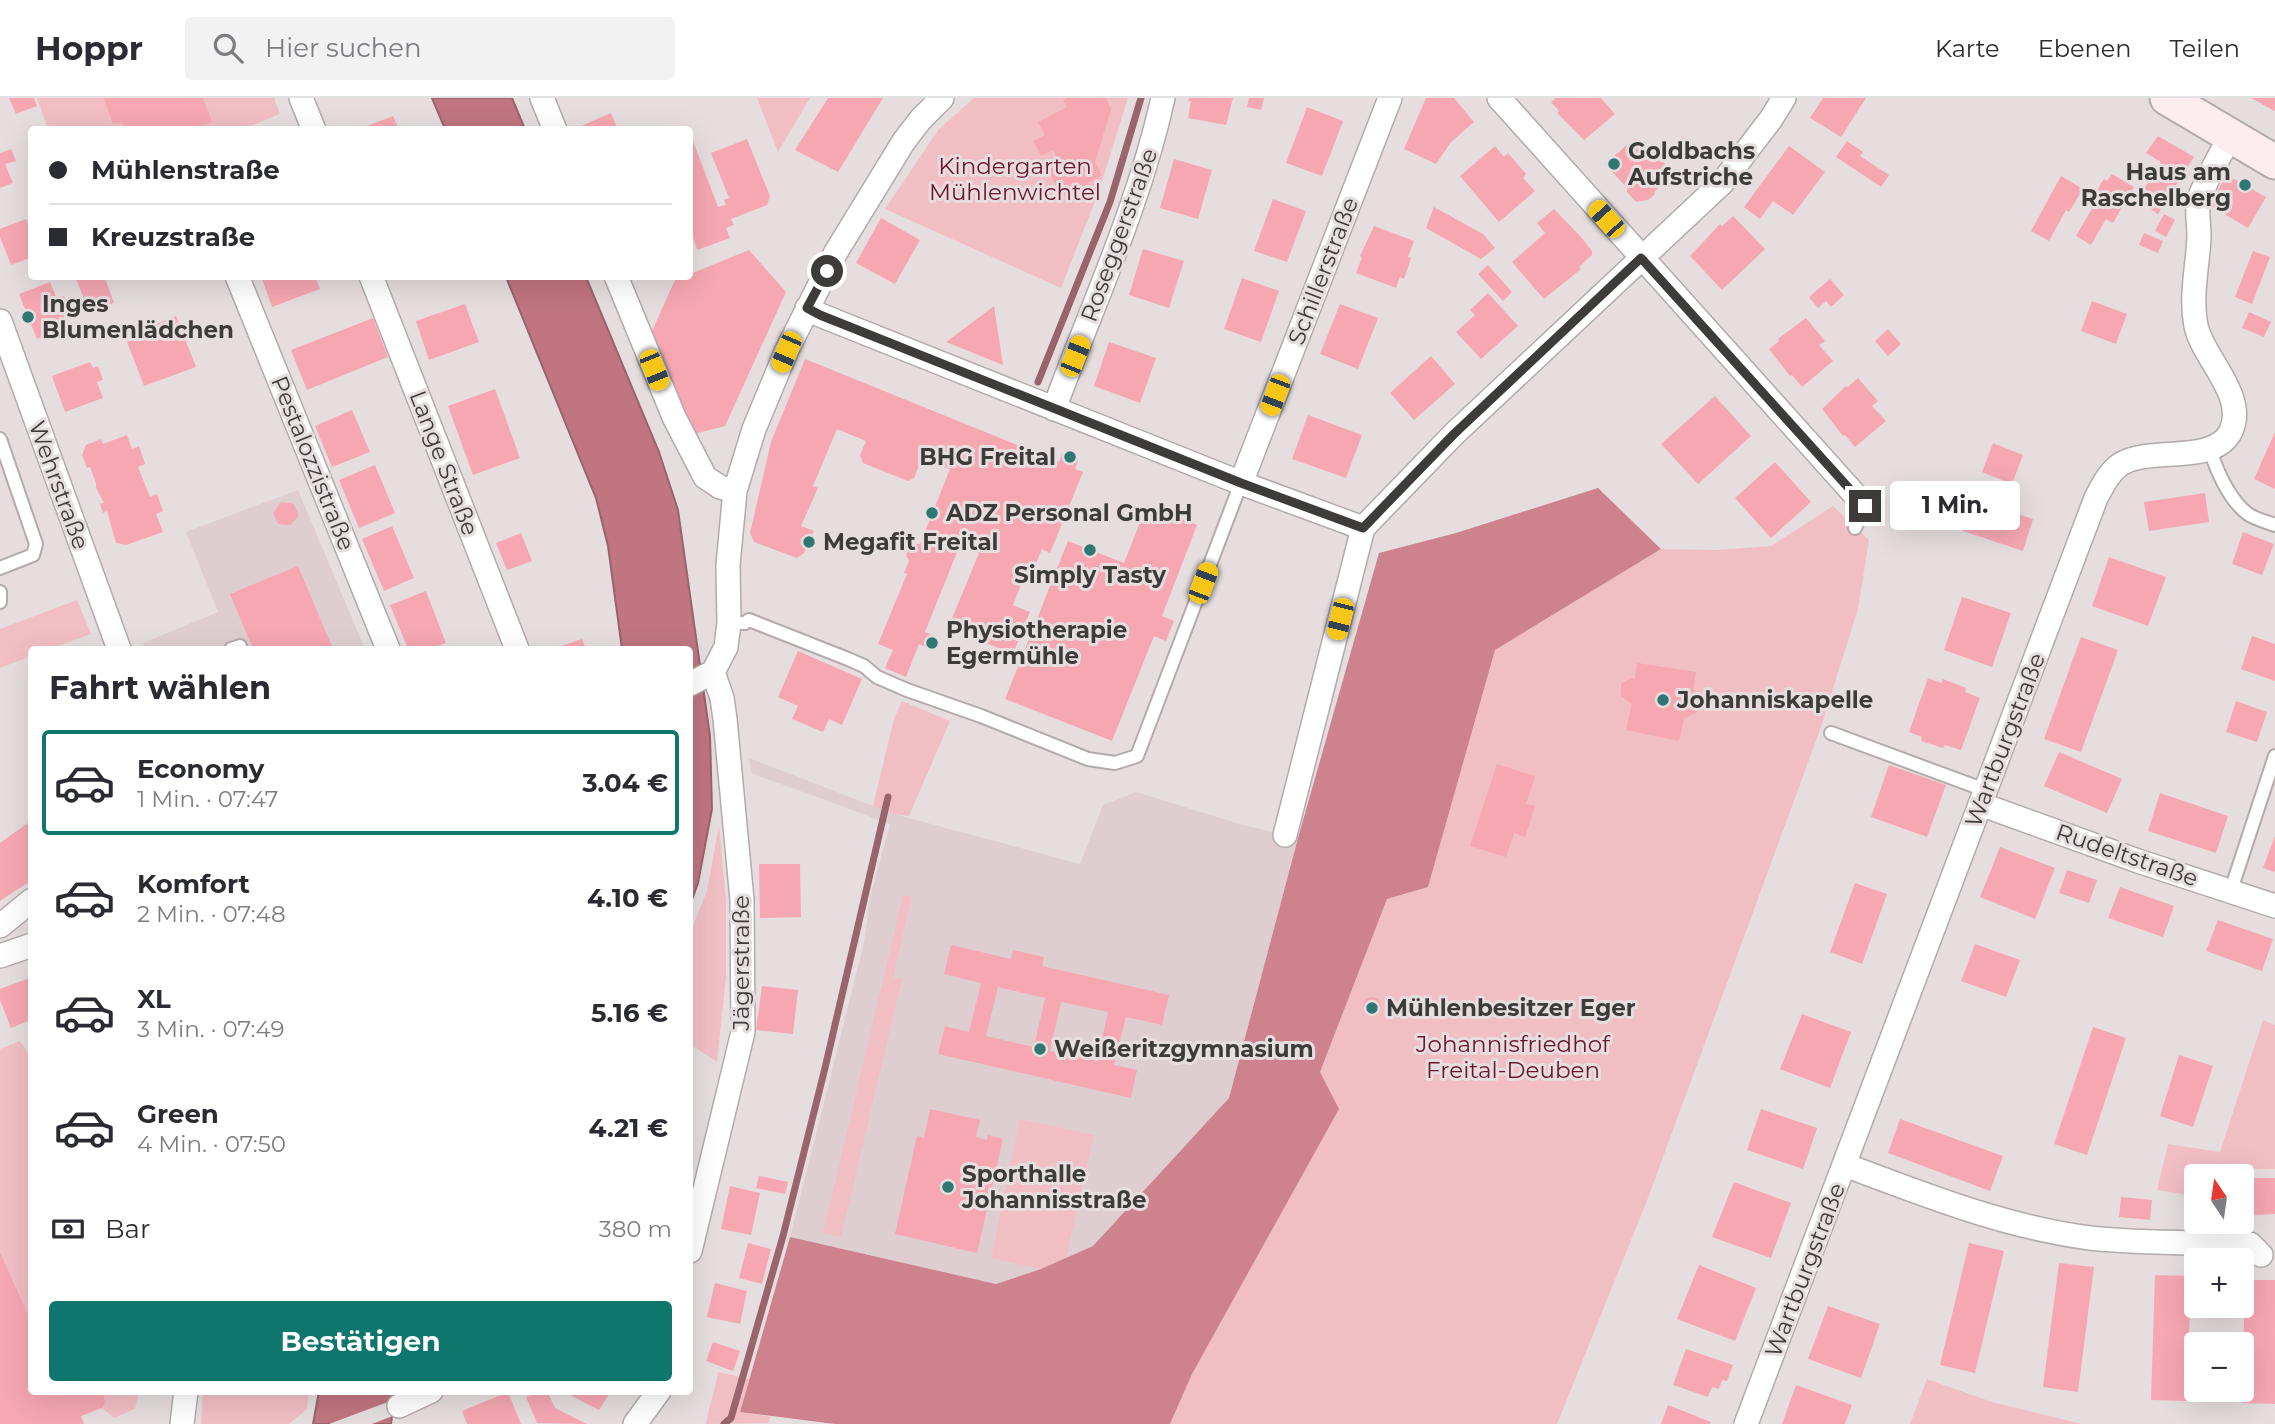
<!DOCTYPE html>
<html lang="de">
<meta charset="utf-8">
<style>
:root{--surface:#fff;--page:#f2f2f3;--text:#2b2b33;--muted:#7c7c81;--line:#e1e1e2;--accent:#0f766e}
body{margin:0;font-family:Montserrat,sans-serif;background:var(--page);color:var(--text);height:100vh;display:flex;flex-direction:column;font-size:26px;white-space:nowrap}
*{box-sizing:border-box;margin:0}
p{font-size:23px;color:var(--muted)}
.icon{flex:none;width:38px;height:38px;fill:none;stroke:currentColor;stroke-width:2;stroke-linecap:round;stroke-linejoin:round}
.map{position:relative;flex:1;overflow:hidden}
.panel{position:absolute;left:28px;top:548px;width:665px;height:749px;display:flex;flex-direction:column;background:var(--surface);border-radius:7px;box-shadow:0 7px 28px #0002}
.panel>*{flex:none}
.guide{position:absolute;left:28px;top:28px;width:665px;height:154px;border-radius:7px;box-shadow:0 7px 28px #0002;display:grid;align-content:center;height:154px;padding:0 21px;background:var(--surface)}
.needle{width:46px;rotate:347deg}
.controls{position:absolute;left:2184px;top:1066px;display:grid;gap:14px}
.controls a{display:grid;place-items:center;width:70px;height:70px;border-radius:7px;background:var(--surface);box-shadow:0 7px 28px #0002;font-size:35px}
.end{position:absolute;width:32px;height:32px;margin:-16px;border:9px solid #3e3b3b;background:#fff;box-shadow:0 0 0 4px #fff}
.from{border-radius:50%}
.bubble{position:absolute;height:49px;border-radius:7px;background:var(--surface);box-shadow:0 7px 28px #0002;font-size:23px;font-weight:700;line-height:49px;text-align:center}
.car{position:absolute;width:21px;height:42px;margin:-21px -10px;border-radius:9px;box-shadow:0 0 5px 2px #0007;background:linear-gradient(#f5c518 24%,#345 0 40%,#f5c518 0 76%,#345 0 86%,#f5c518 0)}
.guide b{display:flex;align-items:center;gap:24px;height:66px;font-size:26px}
.guide b+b{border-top:2px solid var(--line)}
.guide i{width:18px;height:18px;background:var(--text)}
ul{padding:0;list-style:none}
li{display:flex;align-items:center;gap:21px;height:105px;margin:0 14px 10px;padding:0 7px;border:4px solid transparent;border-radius:7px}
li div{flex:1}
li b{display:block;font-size:26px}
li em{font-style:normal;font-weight:700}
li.selected{border-color:var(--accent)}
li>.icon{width:63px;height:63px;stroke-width:1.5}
h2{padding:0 21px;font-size:32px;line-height:84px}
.pay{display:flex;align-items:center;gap:18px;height:77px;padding:0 21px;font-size:26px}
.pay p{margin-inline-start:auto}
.primary-button{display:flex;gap:14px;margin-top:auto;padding:14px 21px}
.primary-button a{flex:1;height:80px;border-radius:7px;background:var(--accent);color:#fff;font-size:28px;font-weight:700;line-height:80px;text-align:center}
header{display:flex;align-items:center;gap:42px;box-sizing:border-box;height:98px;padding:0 35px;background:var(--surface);border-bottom:2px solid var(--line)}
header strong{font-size:33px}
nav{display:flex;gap:38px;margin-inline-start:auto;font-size:24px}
.search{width:490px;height:63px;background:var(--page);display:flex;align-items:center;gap:18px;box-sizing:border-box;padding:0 24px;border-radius:7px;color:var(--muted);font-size:26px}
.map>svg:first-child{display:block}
</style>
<header>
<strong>Hoppr</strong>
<div class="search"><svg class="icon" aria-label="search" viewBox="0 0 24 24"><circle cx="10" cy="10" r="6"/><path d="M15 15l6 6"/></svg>Hier suchen</div>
<nav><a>Karte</a><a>Ebenen</a><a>Teilen</a></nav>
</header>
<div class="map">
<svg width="2275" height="1326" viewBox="0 0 2275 1326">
<rect width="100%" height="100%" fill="#e6dede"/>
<path fill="#dfced0" d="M298 392 365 551H145L143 545 218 514 186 434Z
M749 660 894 716 1080 766 1103 707 1136 694 1243 727 1298 740 1229 1000 1093 1148 1041 1171 996 1186 790 1139 864 845 870 799 890 726 751 675Z"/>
<path fill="#f1bec4" d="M37 0H274L280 16 243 31H48Z
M757 0H810L778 54Z
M974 0H1128L1099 93 1061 190 885 111 939 31Z
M1833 408 1869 442 1858 511 1820 632 1648 1100 1557 1326H1170L1192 1276 1339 1011 1320 974 1387 801 1428 789 1495 552 1661 451 1717 452 1771 448Z
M77 502 91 536 49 551H32L31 558 0 570V531Z
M902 603 950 623 909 718 894 716 873 708 894 621Z
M719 727 726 803V879L717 964 690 946V835L707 793Z
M903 797 912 799 893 879 902 881 841 1139 823 1135Z
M2263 922 2275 927V1071L2220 1072 2218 1078H2196V1098L2157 1092 2168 1046 2220 1054Z
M20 943 31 959V1226L0 1154V951Z
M1020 1021 1094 1037 1066 1160 1041 1171 991 1160Z
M718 1274 749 1281 740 1314 771 1319 768 1325 706 1326C709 1308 715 1292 718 1274Z
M1927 1281 1992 1304 2082 1326H1910Z
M103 1293H139L135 1311 114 1320 102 1310 105 1305Z
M203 1293H309L307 1311 289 1326H201Z"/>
<path fill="#cd828d" d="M1598 390 1661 451 1495 552 1428 789 1387 801 1320 974 1339 1011 1192 1276 1170 1326H835L740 1314 790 1139 996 1186 1041 1171 1093 1148 1229 1000 1298 740 1379 455 1456 435Z"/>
<path fill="#c07580" stroke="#99646b" stroke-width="2" d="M432 0H512L525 31H445Z
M506 179H586L659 354 678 412 710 638 712 711 698 785 690 807V551H622L608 448 596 400Z
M319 1293H395L391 1326H313Z"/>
<path fill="#e6dede" d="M396 1301 395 1317 372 1326H329Z"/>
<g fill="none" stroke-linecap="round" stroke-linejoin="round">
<path stroke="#99646b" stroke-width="7" d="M1038 284 1110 104 1141 0
M724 1326 731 1320 783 1138 825 970 888 699"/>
</g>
<path fill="#f6a7b2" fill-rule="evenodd" d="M9 0H34L37 8 16 16Z
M104 0H203L212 24 191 32H131L130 27 126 30 122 25 113 26Z
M828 0H883L838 74 795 52Z
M1068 0H1106L1111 11 1095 64 1102 77 1088 85 1090 88 1077 95 1075 91 1061 98 1048 72 1060 66 1053 52 1041 58 1033 43 1045 37 1038 24 1067 9 1063 2Z
M1189 0H1233L1226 27 1188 20 1191 3H1188Z
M1249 0H1264L1261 12 1247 9Z
M1426 0H1454L1474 24 1451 44 1436 66 1404 51Z
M1556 0H1601L1615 16 1584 42 1557 15 1559 13 1551 4Z
M1823 0H1866L1841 39 1810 20Z
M2251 0H2275V13L2271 11Z
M1307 9 1343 23 1322 78 1286 65Z
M611 15 618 32H572Z
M393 18 399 32H359V31Z
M690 35 718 109 726 107 724 102 729 100 711 55 747 41 770 98 767 107 731 121 734 127 726 130 730 140 697 152 690 130Z
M2158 38 2194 59 2158 116 2137 102 2161 64 2146 55Z
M1683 39 1696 53 1686 62 1673 49Z
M1635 40 1645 51 1648 47 1674 76 1654 94 1655 96 1648 102 1636 104 1626 93 1628 91 1605 66Z
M1847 43 1863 54 1860 58 1889 77 1881 89 1836 59Z
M1495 48 1504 59 1508 55 1526 76 1523 80 1535 93 1499 124 1460 78Z
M1789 48 1825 74 1793 117 1773 103 1760 121 1744 109Z
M11 51 16 63 5 66 13 85 0 90V55Z
M1174 61 1212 72 1198 121 1160 110Z
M2112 76 2134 89 2113 125 2106 121 2091 147 2076 138 2101 95 2097 93 2100 87 2104 81 2107 83Z
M2227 77 2266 99 2248 130 2209 107Z
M2061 78 2083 91 2069 114 2066 112 2049 143 2031 133Z
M1273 101 1306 113 1287 164 1254 153Z
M1434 109 1483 136 1495 150 1481 161 1426 130Z
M1554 111 1580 138 1592 153V157L1579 169 1581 171 1544 201 1512 164 1545 135 1537 125Z
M2164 116 2175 122 2166 139 2155 133Z
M1733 118 1765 151 1722 192 1690 158 1720 126 1722 128Z
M881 120 920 142 895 186 856 165Z
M26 121 32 136V159L11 167 0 139V131Z
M1374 128 1414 143 1408 159 1411 160 1404 181 1400 179 1396 190 1356 175 1362 159 1360 158Z
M2144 135 2163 143 2158 155 2139 147Z
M1143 151 1184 163 1169 210 1129 197Z
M749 152 786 194 725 328 694 336 652 233 675 182 690 178V176Z
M2253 153 2270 159 2252 206 2235 199Z
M1488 167 1512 194 1503 203 1478 176Z
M75 178H104L114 205 89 214Z
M261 178H315L320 191 272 209Z
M1242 180 1279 193 1261 244 1224 231Z
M1830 181 1844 197 1831 209 1826 203 1818 210 1809 199Z
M50 184 57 201 64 198 72 218 65 221 68 229 37 241 19 196Z
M1488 195 1518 228 1481 261 1456 234 1475 217 1470 212Z
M2092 203 2127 216 2116 246 2081 233Z
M465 206 479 244 429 262 416 223Z
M1340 206 1378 220 1358 271 1320 256Z
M994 208 1003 267 946 244Z
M2249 214 2271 224 2264 239 2242 230Z
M176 218 196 269 144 288 127 244 138 239 136 234Z
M373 220 388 259 307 292 291 252Z
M1806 220 1825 243 1819 247 1833 263 1802 289 1792 277 1790 278 1769 251 1779 243 1778 241Z
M1888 231 1901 246 1888 258 1875 243Z
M1109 244 1156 260 1140 305 1094 288Z
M1431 258 1455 286 1414 322 1390 295Z
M805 261 1059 364 1062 356 1078 363 1075 371 1083 374 1050 455 1042 451 1028 485 1023 482 1013 507 1030 514 1013 556 948 530 979 455 960 447 925 534 934 538 929 551 919 546 906 579 885 570 893 552 878 546 907 476 904 475 909 463 906 457 911 446H920L950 371 922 360 914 380 908 383 863 365 860 357 866 343 837 331 813 388 818 390 801 428 814 433 804 455 797 460 754 444 750 435 771 344Z
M90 264 93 270 98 268 103 282 97 284 103 300 65 314 52 278Z
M1858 280 1878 303 1872 308 1886 323 1855 349 1845 337 1843 338 1822 311 1846 288 1848 289Z
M495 291 520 360 473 377 448 308Z
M1715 298 1751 338 1698 386 1661 346Z
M352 312 370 354 332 369 315 328Z
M1308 317 1362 337 1346 380 1292 361Z
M2275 334V391L2254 381Z
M127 337 132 351 139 348 145 366 138 369 150 399 157 396 163 413 156 416 163 434 126 447 116 445 107 413 103 415 100 406 104 405 96 390V385L90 369 87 370 82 357 86 347 101 341 103 346Z
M1993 345 2023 357 2012 386 1982 374Z
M1775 364 1811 404 1771 440 1735 400Z
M375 367 395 415 359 430 339 382Z
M2205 395 2209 424 2149 433 2144 404Z
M1973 401 2033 421 2023 453 1963 433Z
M281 404 294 406 299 418 290 427 278 426 273 415Z
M1147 407 1197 427 1162 518 1174 523 1166 543 1154 538 1112 643 1005 601 1068 443 1124 465Z
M392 428 414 480 384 493 362 441Z
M2243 434 2274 446 2262 477 2232 466Z
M521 435 532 463 507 472 496 445Z
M2109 459 2166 479 2148 528 2092 508Z
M298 468 333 551H253L230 496Z
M426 493 446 545 430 551H408L390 507Z
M1962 499 2011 515 1992 569 1944 552Z
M2252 538 2275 546V583L2241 571Z
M2081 539 2118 552 2081 654 2044 641Z
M582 541 586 551H553Z
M798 553 862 581 842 627 829 621 823 634 792 621 798 608 778 599Z
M1637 565 1696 574 1693 592 1699 598 1702 606 1696 615 1684 620 1679 643 1626 632 1632 606 1621 598V586L1631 580 1635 581Z
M1928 580 1941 585 1943 581 1966 590 1965 594 1980 600 1961 652 1945 647 1943 650 1921 643 1922 639 1909 634Z
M2236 603 2267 614 2257 644 2226 634Z
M2059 654 2122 681 2107 715 2044 688Z
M1497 666 1535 678 1526 706 1535 708 1525 739 1514 735 1506 759 1470 748Z
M1889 667 1946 687 1927 739 1871 719Z
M2160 695 2228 718 2216 755 2148 733Z
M29 724 32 727V782L0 803V745Z
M2275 738V774L2263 770Z
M2000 749 2055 770 2035 821 1980 799Z
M759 766H800L801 819 760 820Z
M2067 772 2097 782 2089 805 2059 795Z
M1855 785 1887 796 1862 866 1830 854Z
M2120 789 2174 808 2163 839 2108 820Z
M2218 822 2273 841 2262 873 2206 853Z
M1975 846 2020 862 2006 899 1961 883Z
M951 847 1011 861 1013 852 1044 859 1042 868 1169 897 1162 927 1126 919 1114 967 1137 972 1131 1000 938 956 945 928 969 934 981 885 944 876ZM998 889 1045 900 1034 949 986 938ZM1061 904 1108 914 1097 963 1050 953Z
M32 879V931L28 923 11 930 0 902V891Z
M762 888 798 892 793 936 756 932Z
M1363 908a9 9 0 1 1 18 0a9 9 0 1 1-18 0Z
M1802 916 1851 934 1830 990 1780 971Z
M2093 929 2126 940 2087 1057 2054 1046Z
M2179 957 2213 968 2193 1029 2160 1018Z
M930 1011 980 1022 976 1039 987 1042 988 1037 1003 1041 977 1155 895 1136 917 1038 924 1040Z
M1761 1011 1817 1030 1803 1071 1747 1052Z
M1900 1021 2003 1058 1990 1093 1888 1055Z
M759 1078 788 1084 785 1096 756 1090Z
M2253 1080H2275V1116L2254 1117Z
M1734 1084 1791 1105 1771 1160 1712 1139Z
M730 1088 760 1095 751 1137 721 1131Z
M2121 1099 2152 1102 2150 1122 2119 1119Z
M748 1145 771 1151 762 1186 739 1180Z
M1969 1145 2004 1153 1975 1275 1940 1267Z
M0 1154 32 1226V1293H103L105 1305 102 1310 81 1318 84 1326H0Z
M2059 1165 2094 1169 2078 1294 2043 1289Z
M1699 1167 1756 1190 1735 1243 1677 1221Z
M2155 1177 2191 1178 2187 1303 2151 1302Z
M2245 1182H2275V1306L2242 1305Z
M715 1185 747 1193 740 1226 707 1219Z
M1828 1208 1880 1226 1861 1280 1808 1261Z
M713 1244 740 1253 733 1273 706 1263Z
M1686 1251 1733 1267 1727 1283 1722 1282 1719 1291 1712 1289 1708 1299 1673 1287Z
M1796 1287 1852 1307 1845 1326H1782Z
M540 1293H547L555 1310 587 1326 537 1325 526 1299Z
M562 1293H611L599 1312Z
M508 1294 521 1326H467L462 1313Z
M1668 1307 1711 1324 1710 1326H1661Z"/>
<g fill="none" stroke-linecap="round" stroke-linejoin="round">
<defs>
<path id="service" d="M0 341 36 446 33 457 0 470
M2210 352C2217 373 2229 402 2248 416 2255 421 2267 424 2275 427
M1855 430 1865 408
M0 494V504
M729 525H745L749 522 848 561 864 568 877 579 907 592 981 618 1088 661 1115 665 1137 658 1241 385
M231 551 240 548
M1831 635 1985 692
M2231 792 2275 658"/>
<path id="minor" d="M301 0 314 32
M542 0 555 32
M1499 0 1865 408
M237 178 388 551
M371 178 517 551
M616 178 674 319 705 379 720 389 735 393
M807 210 820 217 1241 385 1363 430
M0 223 119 551
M1054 311C1092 208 1139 108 1163 0
M1241 385 1390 0
M713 574 726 549 729 525 728 467 735 393 754 331 786 254 836 154 904 43 921 21 942 0
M690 586 713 574
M1980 706 2138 763 2275 808
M1285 737 1363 430 1454 336 1722 85 1771 21 1784 0
M0 828 32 802
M0 858 32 847
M1845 1067C1925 1097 2005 1129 2090 1140 2143 1146 2197 1144 2250 1146L2261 1157
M690 1153 743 934 742 802 725 621 722 600 713 574
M399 1308 431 1293
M182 1326 186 1293
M635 1326 659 1293
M1746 1326 2096 400C2103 387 2109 374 2121 366 2151 348 2211 367 2230 335 2249 299 2203 261 2196 228 2190 197 2198 168 2199 138 2199 126 2196 112 2199 101 2207 79 2219 59 2230 39"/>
<path id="secondary" d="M2167 0 2275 64"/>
</defs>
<use href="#service" stroke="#b2aaab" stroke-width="16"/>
<use href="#minor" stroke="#b2aaab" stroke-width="26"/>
<use href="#secondary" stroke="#b2aaab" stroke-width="37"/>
<use href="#service" stroke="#fff" stroke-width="12"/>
<use href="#minor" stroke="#fff" stroke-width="23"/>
<use href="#secondary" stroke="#fdedef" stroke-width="33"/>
</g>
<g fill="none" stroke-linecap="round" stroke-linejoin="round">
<path stroke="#3e3b3b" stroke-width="9" d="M827 173 807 210 820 217 1241 385 1363 430 1454 336 1641 160 1865 408"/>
</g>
<g fill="#2e7773" stroke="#e6dede" stroke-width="2.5">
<circle cx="1614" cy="66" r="7"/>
<circle cx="2245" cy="87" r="7"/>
<circle cx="28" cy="219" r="7"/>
<circle cx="1070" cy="359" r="7"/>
<circle cx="932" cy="415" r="7"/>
<circle cx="809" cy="444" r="7"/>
<circle cx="1090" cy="452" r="7"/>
<circle cx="932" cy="545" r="7"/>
<circle cx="1663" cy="602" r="7"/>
<circle cx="1372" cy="910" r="7"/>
<circle cx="1040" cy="951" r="7"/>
<circle cx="948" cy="1089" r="7"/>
</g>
<g text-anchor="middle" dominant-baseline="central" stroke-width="6" stroke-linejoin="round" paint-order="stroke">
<g font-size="23" font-weight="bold" fill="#3e3b3b" stroke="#e6dede" text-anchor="start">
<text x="1628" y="53">Goldbachs<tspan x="1628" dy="26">Aufstriche</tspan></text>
<text x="2231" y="74" text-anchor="end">Haus am<tspan x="2231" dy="26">Raschelberg</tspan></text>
<text x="42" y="206">Inges<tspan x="42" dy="26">Blumenlädchen</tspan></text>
<text x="1056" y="359" text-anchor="end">BHG Freital</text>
<text x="946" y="415">ADZ Personal GmbH</text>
<text x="823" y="444">Megafit Freital</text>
<text x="1090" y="477" text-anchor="middle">Simply Tasty</text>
<text x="946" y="532">Physiotherapie<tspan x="946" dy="26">Egermühle</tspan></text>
<text x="1677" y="602">Johanniskapelle</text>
<text x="1386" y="910">Mühlenbesitzer Eger</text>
<text x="1054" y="951">Weißeritzgymnasium</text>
<text x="962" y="1076">Sporthalle<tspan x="962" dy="26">Johannisstraße</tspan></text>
</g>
<g font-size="23" fill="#6f142d" stroke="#e6dede">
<text x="1015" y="68">Kindergarten<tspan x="1015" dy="26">Mühlenwichtel</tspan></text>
<text x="1513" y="946">Johannisfriedhof<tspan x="1513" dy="26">Freital-Deuben</tspan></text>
</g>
<g font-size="23" fill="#3e3b3b" stroke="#e6dede">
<text transform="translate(1119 137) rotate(-70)">Roseggerstraße</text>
<text transform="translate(1323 173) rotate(-69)">Schillerstraße</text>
<text transform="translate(313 365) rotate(68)">Pestalozzistraße</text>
<text transform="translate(444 365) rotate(69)">Lange Straße</text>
<text transform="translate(59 387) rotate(70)">Wehrstraße</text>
<text transform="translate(2005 642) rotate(-69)">Wartburgstraße</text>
<text transform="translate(2127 757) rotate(19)">Rudeltstraße</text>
<text transform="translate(741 865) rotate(-90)">Jägerstraße</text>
<text transform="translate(1805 1172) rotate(-69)">Wartburgstraße</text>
</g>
</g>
</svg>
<div class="controls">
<a><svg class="needle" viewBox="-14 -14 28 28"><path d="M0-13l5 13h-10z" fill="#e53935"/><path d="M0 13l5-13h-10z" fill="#7c7c81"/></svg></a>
<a>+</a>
<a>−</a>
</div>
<i class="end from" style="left:827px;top:173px"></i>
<i class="end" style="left:1865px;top:408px"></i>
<div class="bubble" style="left:1890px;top:383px;width:130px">1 Min.</div>
<i class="car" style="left:1606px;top:121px;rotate:318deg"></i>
<i class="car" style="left:786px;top:254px;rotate:203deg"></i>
<i class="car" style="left:1075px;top:258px;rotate:22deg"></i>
<i class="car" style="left:654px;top:272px;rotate:158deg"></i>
<i class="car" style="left:1275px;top:297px;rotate:201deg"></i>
<i class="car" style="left:1203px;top:485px;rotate:21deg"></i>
<i class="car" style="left:1340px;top:521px;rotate:194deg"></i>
<div class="guide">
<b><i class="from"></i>Mühlenstraße</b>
<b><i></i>Kreuzstraße</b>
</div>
<section class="panel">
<h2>Fahrt wählen</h2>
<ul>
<li class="selected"><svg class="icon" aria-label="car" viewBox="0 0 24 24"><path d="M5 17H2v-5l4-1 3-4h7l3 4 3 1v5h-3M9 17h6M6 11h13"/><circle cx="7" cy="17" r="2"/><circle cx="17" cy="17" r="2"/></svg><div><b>Economy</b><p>1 Min. · 07:47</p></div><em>3.04 €</em></li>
<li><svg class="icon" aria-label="car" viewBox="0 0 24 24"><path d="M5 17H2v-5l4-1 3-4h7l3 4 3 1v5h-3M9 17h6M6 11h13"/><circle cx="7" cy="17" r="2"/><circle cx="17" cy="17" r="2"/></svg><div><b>Komfort</b><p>2 Min. · 07:48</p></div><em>4.10 €</em></li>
<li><svg class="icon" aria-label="car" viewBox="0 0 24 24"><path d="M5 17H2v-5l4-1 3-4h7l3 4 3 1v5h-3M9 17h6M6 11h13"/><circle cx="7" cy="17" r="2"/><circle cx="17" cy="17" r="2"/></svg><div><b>XL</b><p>3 Min. · 07:49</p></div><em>5.16 €</em></li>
<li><svg class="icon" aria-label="car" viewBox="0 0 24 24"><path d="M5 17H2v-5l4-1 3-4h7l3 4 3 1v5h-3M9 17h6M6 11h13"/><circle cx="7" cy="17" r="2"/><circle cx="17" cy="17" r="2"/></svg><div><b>Green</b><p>4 Min. · 07:50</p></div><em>4.21 €</em></li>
</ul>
<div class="pay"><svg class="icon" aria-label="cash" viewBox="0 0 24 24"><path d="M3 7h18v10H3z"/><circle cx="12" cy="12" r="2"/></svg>Bar<p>380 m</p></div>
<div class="primary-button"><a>Bestätigen</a></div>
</section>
</div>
